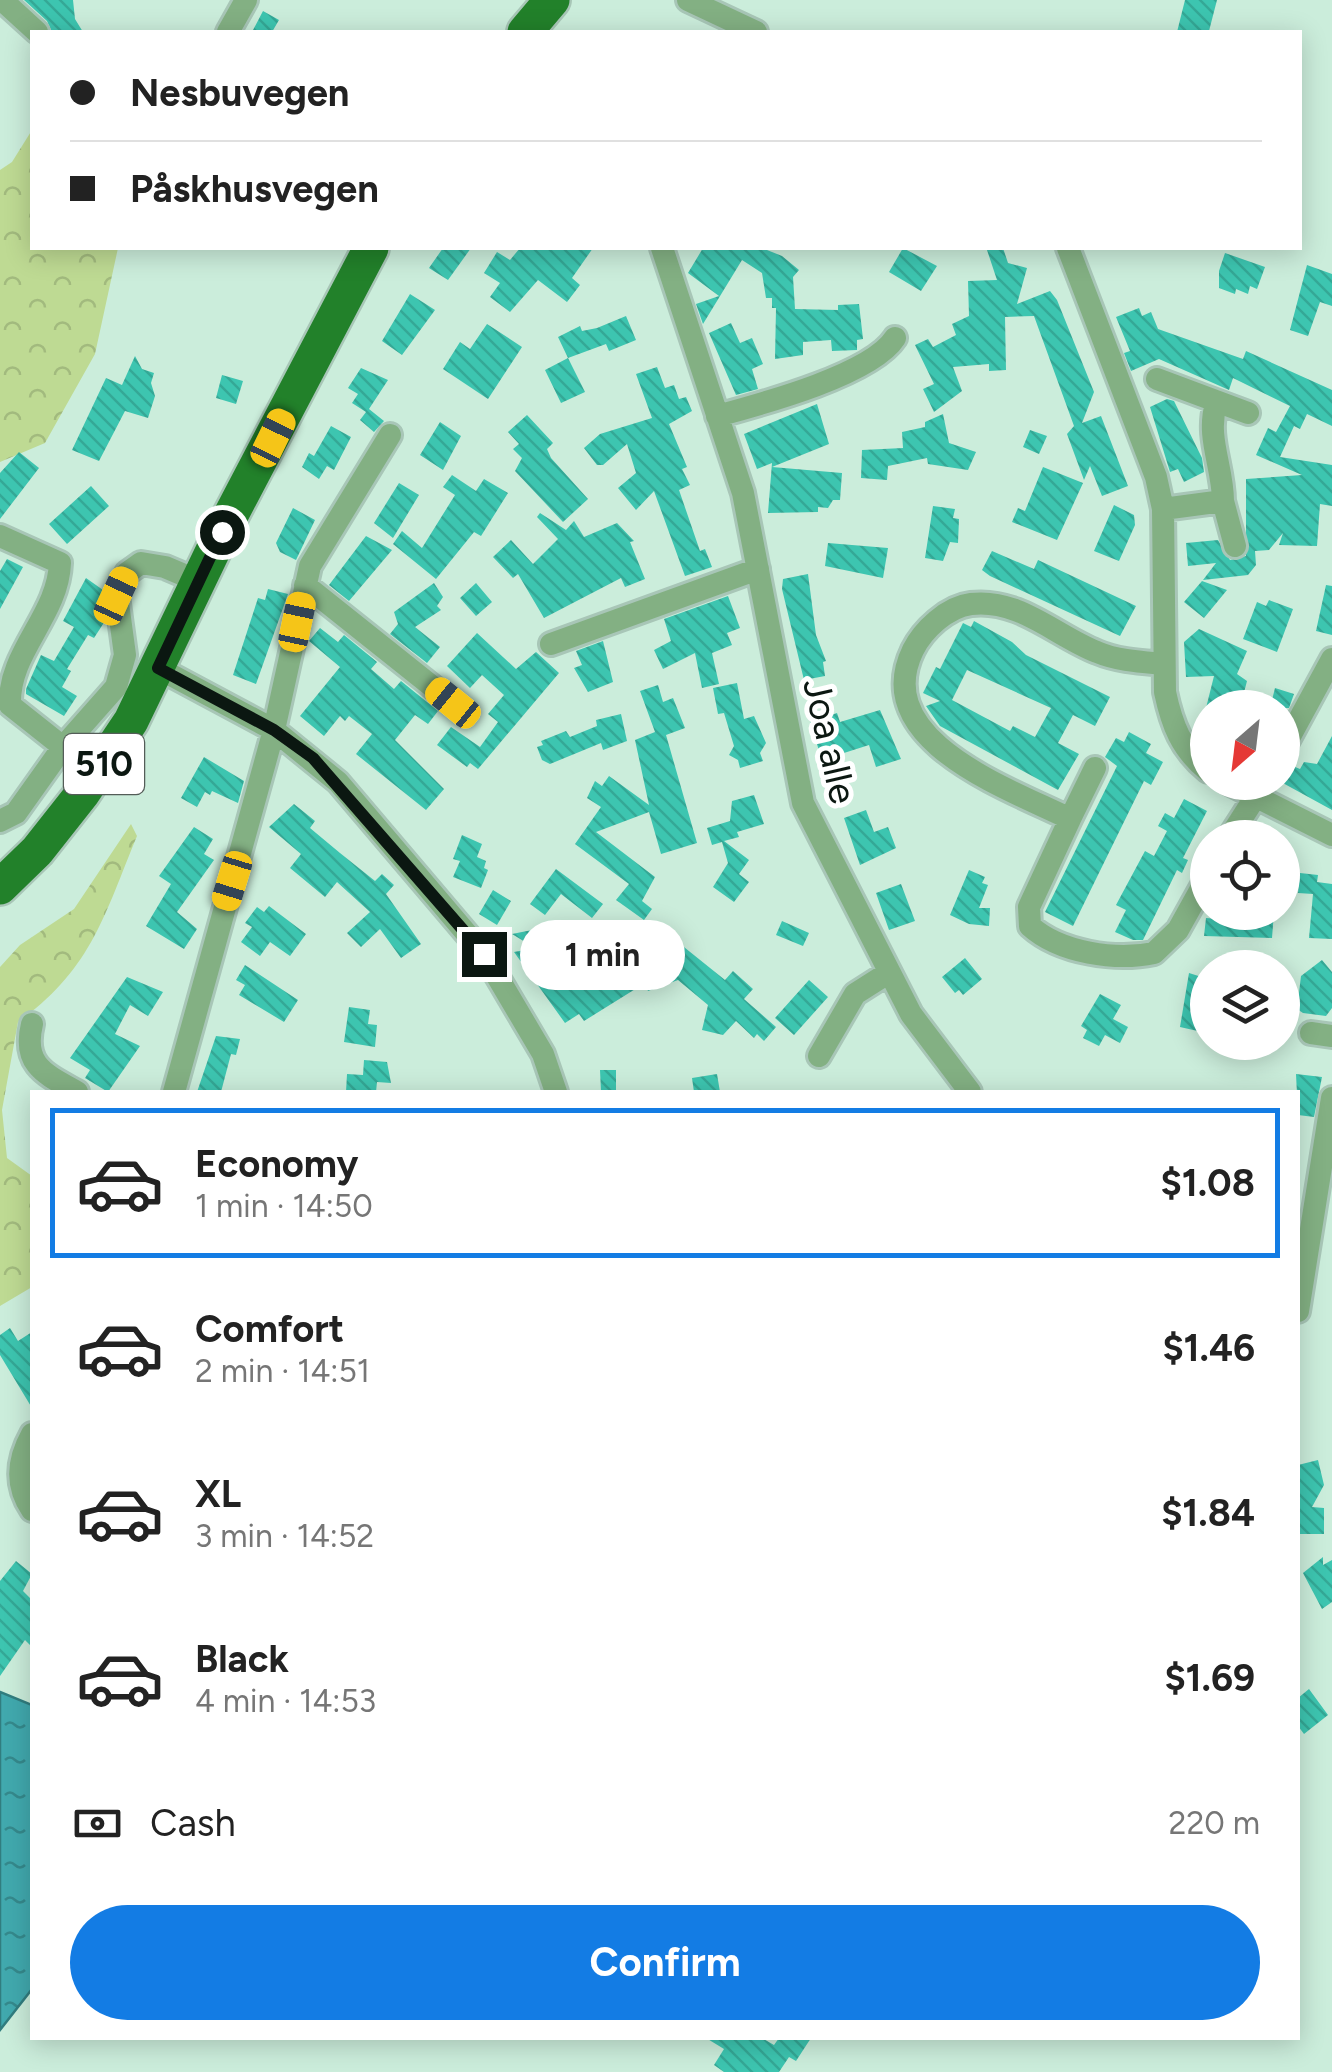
<!DOCTYPE html>
<meta charset="utf-8">
<style>
:root{--surface:#fff;--page:#f2f2f2;--text:#222;--muted:#767676;--line:#e0e0e0;--accent:#137ce4}
body{margin:0;font-family:Figtree,sans-serif;background:var(--page);color:var(--text);height:100vh;display:flex;flex-direction:column;font-size:38px;white-space:nowrap}
*{box-sizing:border-box;margin:0}
p{font-size:32px;color:var(--muted)}
.icon{flex:none;width:55px;height:55px;fill:none;stroke:currentColor;stroke-width:2;stroke-linecap:round;stroke-linejoin:round}
.map{position:relative;flex:1;overflow:hidden}
.drawer{position:absolute;left:30px;top:1090px;width:1270px;height:950px;display:flex;flex-direction:column;background:var(--surface);border-radius:0px;box-shadow:0 5px 25px #0003}
.drawer>*{flex:none}
.banner{position:absolute;left:30px;top:30px;width:1272px;height:220px;border-radius:0px;box-shadow:0 5px 25px #0003;display:grid;align-content:center;height:220px;padding:0 40px;background:var(--surface)}
.needle{width:65px;rotate:208deg}
.controls{position:absolute;left:1190px;top:690px;display:grid;gap:20px}
.controls a{display:grid;place-items:center;width:110px;height:110px;border-radius:50%;background:var(--surface);box-shadow:0 5px 25px #0003;font-size:50px}
.end{position:absolute;width:45px;height:45px;margin:-22px;border:12px solid #0b1711;background:#fff;box-shadow:0 0 0 5px #fff}
.from{border-radius:50%}
.bubble{position:absolute;height:70px;border-radius:35px;background:var(--surface);box-shadow:0 5px 25px #0003;font-size:32px;font-weight:700;line-height:70px;text-align:center}
.car{position:absolute;width:30px;height:60px;margin:-30px -15px;border-radius:12px;box-shadow:0 0 8px 2px #0007;background:linear-gradient(#f5c518 24%,#345 0 40%,#f5c518 0 76%,#345 0 86%,#f5c518 0)}
.banner b{display:flex;align-items:center;gap:35px;height:95px;font-size:38px}
.banner b+b{border-top:2px solid var(--line)}
.banner i{width:25px;height:25px;background:var(--text)}
ul{padding:18px 0 0;list-style:none}
li{display:flex;align-items:center;gap:30px;height:150px;margin:0 20px 15px;padding:0 20px;border:5px solid transparent;border-radius:0px}
li div{flex:1}
li b{display:block;font-size:38px}
li em{font-style:normal;font-weight:700}
li.active{border-color:var(--accent)}
li>.icon{width:90px;height:90px;stroke-width:1.5}
.pay{display:flex;align-items:center;gap:25px;height:110px;padding:0 40px;font-size:38px}
.pay p{margin-inline-start:auto}
.primary-button{display:flex;gap:20px;margin-top:auto;padding:20px 40px}
.primary-button a{flex:1;height:115px;border-radius:60px;background:var(--accent);color:#fff;font-size:40px;font-weight:700;line-height:115px;text-align:center}
.map>svg:first-child{display:block}
</style>
<div class="map">
<svg width="1332" height="2072" viewBox="0 0 1332 2072">
<defs>
<pattern id="forest-crowns" width="20" height="18" patternUnits="userSpaceOnUse" patternTransform="scale(2.5)"><rect width="20" height="18" fill="#beda93"/><path d="M2 6a3 3 0 1 1 6 0M12 15a3 3 0 1 1 6 0" fill="none" stroke="#a2ba7e"/></pattern>
<pattern id="water-ripples" width="26" height="14" patternUnits="userSpaceOnUse" patternTransform="scale(2.5)"><rect width="26" height="14" fill="#41a9ae"/><path d="M2 4q2-2 4 0t4 0M15 11q2-2 4 0t4 0" fill="none" stroke="#35898c"/></pattern>
<pattern id="building-back-hatch" width="6" height="6" patternUnits="userSpaceOnUse" patternTransform="scale(2.5)"><rect width="6" height="6" fill="#3dc5b0"/><path d="M-1 5l2 2M0 0l6 6M5-1l2 2" fill="none" stroke="#34a896"/></pattern>
</defs>
<rect width="100%" height="100%" fill="#cbeddb"/>
<path fill="url(#forest-crowns)" d="M32 130V248H118L95 354 45 443 0 462V170L12 162Z
M131 824 137 836C104 916 91 970 18 1022L2 1110 7 1158 32 1176V1287L0 1306V967L20 945 74 909Z"/>
<path fill="url(#water-ripples)" stroke="#317d7f" stroke-width="2.5" d="M0 1692 32 1705V1989L0 2030Z"/>
<path fill="url(#building-back-hatch)" fill-rule="evenodd" d="M24 0H73L75 19 83 32H52L47 21Z
M1185 0H1217L1209 31 1177 32Z
M263 11 279 20 272 32H252Z
M443 248H471L448 280 429 268Z
M520 248H593L572 278 580 285 567 302 538 280 510 312 490 297 500 283 484 273 497 252 510 260Z
M703 248H762L782 256 799 270 793 277 795 309 838 310V305L859 304 863 339 857 340V350L832 351 831 340 803 342V355L775 359 776 308H772V298H766L762 273 742 260 703 324 696 304 719 296 688 273Z
M903 248 937 266 921 291 889 272Z
M1003 248 1008 263 1027 268 1017 304 1050 291 1057 300 1094 392 1082 423 1101 416 1128 486 1102 496 1090 466 1084 480 1067 434 1074 426 1034 316 1005 317 1006 370 989 371V364L953 367 962 391 934 412 923 389 934 384 915 345 928 339 933 347 956 335 952 324 969 316 968 281 997 280 987 250Z
M1225 253 1265 267 1257 289 1250 286 1248 294 1236 289 1235 294 1219 288V271Z
M1307 265 1332 274V306L1320 302 1308 336 1290 330Z
M410 294 435 310 402 355 382 341Z
M1139 308 1142 316 1151 312 1158 329 1243 359 1246 351 1332 390V426L1307 414 1300 429 1294 426 1280 457 1332 465V506L1320 504 1317 546 1279 545 1283 533 1269 550 1255 551 1256 565 1248 575 1203 580 1216 563 1188 566 1186 543 1218 540 1230 560 1246 556V479L1302 475 1256 455 1268 428 1276 432 1290 406 1233 378 1229 390 1159 359 1131 371 1124 353 1130 351 1116 317Z
M626 316 636 340 609 351 606 344 568 358 558 337 580 326 582 331 597 328Z
M731 323 740 343 752 338 763 364 752 369 758 389 736 395 709 333Z
M487 324 522 347 488 399 443 369 460 342 470 349Z
M135 356 142 369 154 373 151 383 155 396 148 418 125 411 99 461 72 450 106 378 122 385Z
M568 358 585 392 561 403 545 370Z
M657 367 665 388 674 385 679 399 686 397 692 411 669 424 687 467 682 469 690 485 679 490 700 551 705 549 712 567 685 576 654 491 636 510 618 488 636 473 627 444 603 465H597L584 448 600 434 652 418 636 374Z
M361 368 388 380 369 409 384 421 374 432 360 420 366 412 352 403 358 394 348 388Z
M222 375 243 381 236 404 216 398Z
M1167 399 1174 401 1202 458 1204 472 1184 482 1178 469 1170 472 1150 407Z
M817 404 829 444 772 467 842 473 840 500H833L828 508 818 507V512L768 513 772 463 757 469 744 434Z
M943 414 949 443 976 452 968 470 928 464 927 458 888 466 887 480 861 478 862 450 903 448 902 432 925 427V422Z
M527 415 553 443 547 449 551 458 588 499 563 522 515 471 522 458 513 449 519 444 508 432Z
M440 422 461 436 443 470 420 455Z
M331 426 351 437 334 470 327 466 319 479 302 467 309 453 314 456Z
M1030 430 1047 436 1039 454 1023 447Z
M19 452 39 468 0 519V473Z
M1043 467 1083 483 1057 540 1012 522 1018 508 1025 511Z
M452 475 476 491 484 479 508 493 481 536 474 532 436 579 393 544 402 531 422 548 455 495 443 487Z
M399 483 419 495 393 538 374 523Z
M91 486 109 506 67 544 49 524Z
M1114 505 1134 515 1135 525 1119 561 1094 551Z
M933 506 955 509 953 518 959 519 958 543 950 542 943 561 925 558Z
M293 508 315 520 296 560 280 552 276 543Z
M540 513 566 530 574 521 584 537 617 523 634 541 630 542 645 579 625 587 621 578 544 618 518 574 513 578 493 557 511 540 533 564 558 539 537 517Z
M366 536 392 550 349 601 329 585Z
M828 543 888 548 883 578 825 566Z
M992 551 1034 569 1038 560 1136 606 1120 636 990 576 982 570Z
M7 559 23 567 0 609V571Z
M808 574 816 635 826 661 823 662 825 676 804 680 782 589 783 579Z
M86 578 103 590 96 616 105 621 94 638 88 635 67 669 71 671 62 687 77 696 64 716 26 694V689L41 655 54 661 74 627 63 621Z
M1202 581 1227 590 1204 618 1184 602Z
M434 583 443 597 437 606 441 610 415 627 440 647 427 663 390 634 398 624 394 612Z
M476 583 492 602 476 616 460 598Z
M1326 585 1332 586V635L1316 631Z
M268 589 288 594 256 684 233 675 258 598 265 600Z
M728 596 740 628 727 633 732 645 712 653 719 684 702 688 695 653 663 669 654 650 671 641 664 619Z
M1269 600 1293 609 1277 652 1243 639 1257 602 1266 606Z
M974 621 1012 642 1026 655 1110 697 1095 726 1073 715 1058 743 1079 754 1058 790 940 726 926 706 940 701 923 693 936 667 940 669 963 623 971 627ZM967 670 1051 708 1035 737 1013 726 1010 731 952 700Z
M320 628 338 642 344 635 377 662 371 669 394 689 401 681 438 711 428 724 415 715 395 740 444 789 426 810 356 754 372 734 349 716 345 721 340 716 324 736 300 716 340 667 309 641Z
M1199 629 1247 651 1237 674 1247 681 1240 708H1206L1214 676 1186 677 1184 642Z
M477 633 516 669 536 652 559 673 478 769 470 763 467 767 437 745 451 727 480 747 498 722 488 714 504 695 482 675 470 688 447 666Z
M603 641 613 682 588 692 574 668 582 665 576 651Z
M737 683 744 719 754 716 766 743 760 753 763 761 740 768 738 760 729 755 734 746 724 713 718 714 713 688Z
M658 685 663 702 673 698 685 728 666 735 697 843 661 854 649 812 596 832 655 877 642 901 652 909 644 920 616 900 629 884 575 844 601 807 587 798 595 781 602 786 609 776 649 805 635 740 655 732 640 691Z
M1275 688 1294 694 1289 708H1270Z
M880 710 901 759 876 767 869 745 822 760 810 722 837 713 840 722Z
M621 714 627 741 603 750 601 743 550 764 542 760 537 747 543 745 541 741 566 731 570 737 597 726 596 720Z
M1129 732 1151 744 1146 753 1163 762 1151 785 1144 781 1073 926 1045 912 1117 766 1105 757 1116 738 1124 742Z
M1332 736V810L1281 782 1288 764 1300 769 1304 762 1317 764Z
M204 757 244 781 238 803 212 791 210 795 205 792 197 807 181 798Z
M754 795 764 824 737 832 739 837 724 841 749 860 739 874 749 882 734 902 713 887 728 863 722 842 712 845 707 828 730 821 732 801Z
M1184 799 1207 811 1183 858 1188 860 1182 873 1177 870 1143 940H1133L1115 932 1126 910 1116 905 1145 851 1154 856 1167 831 1158 826 1165 813 1174 818Z
M294 804 315 821 310 828 340 853 375 881 382 874 394 885 386 894 421 944 401 958 380 929 361 947 347 933 370 912 337 882 325 897 290 868 301 854 269 827Z
M866 810 874 832 888 827 896 848 860 865 844 818Z
M194 827 213 839 204 854 214 860 177 912 197 929 184 949 146 926 171 884 159 876Z
M462 835 482 844 477 857 486 861 484 868 488 870 481 888 453 877 460 861 453 859Z
M556 869 603 904 592 918 561 894 545 915 530 904Z
M969 870 985 877 982 883 988 885 979 908H990L989 926 969 924 950 915Z
M1300 873 1318 875 1317 882 1332 884V939L1309 938 1313 894 1298 893Z
M901 884 915 921 889 930 876 893Z
M493 890 511 901 497 925 479 914Z
M269 906 306 934 290 956 270 942 260 956 241 942 252 927 245 923 257 907 264 912Z
M1233 912H1274L1272 938 1204 936 1206 918 1233 920Z
M782 921 809 933 803 946 776 935Z
M542 928 549 961 567 981 610 953 627 972 668 957 653 944 664 931 725 980 733 971 753 989 744 999 776 1027 764 1041 757 1034 754 1038 736 1021 723 1035 702 1030 708 1005 678 980 648 991 645 983 584 1021 579 1014 565 1023 514 952 535 948 512 934Z
M965 958 982 979 963 995 959 990 955 993 942 977Z
M1322 960 1332 972V1008L1326 1016 1303 1013 1297 1009 1301 976Z
M245 965 298 1000 284 1022 239 995 245 985 236 980Z
M1189 973 1208 979V1021L1202 1032 1180 1027Z
M127 977 163 992 148 1016 130 1005 115 1034 140 1046 108 1092 85 1078 90 1070 70 1058Z
M809 980 828 997 794 1035 775 1018Z
M1100 994 1121 1005 1113 1019 1128 1027 1120 1043 1105 1035 1099 1046 1083 1038 1087 1030 1081 1026Z
M349 1007 370 1010 368 1024 377 1025 375 1047 344 1042Z
M216 1036 240 1039 236 1055 231 1054 221 1092H197Z
M364 1060 387 1062 391 1083 377 1082 376 1092H346L347 1074 363 1075Z
M600 1070H616V1092H601Z
M717 1074 720 1092H694L692 1078Z
M1296 1074 1322 1077 1314 1117 1298 1115Z
M10 1328 18 1341 32 1332V1408L0 1355V1335Z
M1318 1460 1324 1485 1312 1507 1324 1508V1534H1298V1465Z
M1323 1557V1565L1332 1560V1602L1322 1609 1303 1573Z
M16 1561 32 1574 23 1591 32 1600V1647L25 1640 0 1676V1581Z
M1309 1689 1328 1715 1304 1734 1298 1726V1698Z
M706 2038H762L774 2045 779 2038H811L796 2061 789 2057 779 2072H724L714 2065 724 2049Z"/>
<g fill="none" stroke-linecap="round" stroke-linejoin="round">
<defs>
<path id="minor" d="M2 0 37 32
M688 0 756 32
M228 32 246 0
M662 248 743 493 803 803 911 1014 970 1092
M1068 248 1156 477 1163 509 1165 692C1172 725 1181 749 1208 771
M1157 379 1248 413
M717 416C761 404 871 375 895 338
M1223 501 1235 546
M1163 509 1223 501C1223 467 1206 437 1216 404
M0 536 60 563C58 616 8 652 10 705L63 747
M305 585 453 703
M551 644 758 569
M1164 664C1142 662 1118 661 1097 652 1056 636 1019 598 971 604 947 607 923 630 913 650 869 741 1010 789 1070 819L1029 907 1030 926C1060 953 1116 961 1154 953L1178 930 1208 876
M158 668 274 730 338 782 484 954 543 1054 556 1092
M1282 751 1332 659
M1227 782 1332 835
M1070 819 1095 768
M0 821 16 813 63 747 116 687 125 655 117 596 127 573 141 563 165 567 198 581
M1229 838 1265 782
M32 1024C22 1065 45 1074 77 1092
M1311 1033 1332 1036
M819 1056 855 994 888 973
M174 1092 274 730 310 566 390 435
M1298 1311 1332 1098
M32 1434C18 1459 15 1485 32 1510"/>
<path id="primary" d="M525 32 552 0
M0 887 37 851 82 794 131 721 222 532 371 248"/>
</defs>
<use href="#minor" stroke="#a8c6b7" stroke-width="28"/>
<use href="#primary" stroke="#a8c6b7" stroke-width="40"/>
<use href="#minor" stroke="#83b083" stroke-width="22"/>
<use href="#primary" stroke="#22812a" stroke-width="35"/>
</g>
<g fill="none" stroke-linecap="round" stroke-linejoin="round">
<path stroke="#0b1711" stroke-width="12" d="M222 532 158 668 274 730 313 758 484 954"/>
</g>
<g text-anchor="middle" dominant-baseline="central" stroke-width="10" stroke-linejoin="round" paint-order="stroke">
<rect fill="#fff" stroke="#545d58" stroke-width="2.5" x="64" y="734" width="80" height="60" rx="8"/>
<g font-size="35" font-weight="bold" fill="#0b1711">
<text x="104" y="764">510</text>
</g>
<g font-size="38" fill="#0b1711" stroke="#fff">
<text transform="translate(830 741) rotate(77)">Joa alle</text>
</g>
</g>
</svg>
<div class="controls">
<a><svg class="needle" viewBox="-14 -14 28 28"><path d="M0-13l5 13h-10z" fill="#e53935"/><path d="M0 13l5-13h-10z" fill="#767676"/></svg></a>
<a><svg class="icon" aria-label="locate" viewBox="0 0 24 24"><circle cx="12" cy="12" r="6"/><path d="M12 2v4M12 18v4M2 12h4M18 12h4"/></svg></a>
<a><svg class="icon" aria-label="layers" viewBox="0 0 24 24"><path d="M12 4l9 5-9 5-9-5zM3 14l9 5 9-5"/></svg></a>
</div>
<i class="end from" style="left:222px;top:532px"></i>
<i class="end" style="left:484px;top:954px"></i>
<div class="bubble" style="left:520px;top:920px;width:165px">1 min</div>
<i class="car" style="left:273px;top:438px;rotate:26deg"></i>
<i class="car" style="left:116px;top:596px;rotate:25deg"></i>
<i class="car" style="left:297px;top:622px;rotate:12deg"></i>
<i class="car" style="left:453px;top:703px;rotate:309deg"></i>
<i class="car" style="left:232px;top:881px;rotate:197deg"></i>
<div class="banner">
<b><i class="from"></i>Nesbuvegen</b>
<b><i></i>Påskhusvegen</b>
</div>
<section class="drawer">
<ul>
<li class="active"><svg class="icon" aria-label="car" viewBox="0 0 24 24"><path d="M5 17H2v-5l4-1 3-4h7l3 4 3 1v5h-3M9 17h6M6 11h13"/><circle cx="7" cy="17" r="2"/><circle cx="17" cy="17" r="2"/></svg><div><b>Economy</b><p>1 min · 14:50</p></div><em>$1.08</em></li>
<li><svg class="icon" aria-label="car" viewBox="0 0 24 24"><path d="M5 17H2v-5l4-1 3-4h7l3 4 3 1v5h-3M9 17h6M6 11h13"/><circle cx="7" cy="17" r="2"/><circle cx="17" cy="17" r="2"/></svg><div><b>Comfort</b><p>2 min · 14:51</p></div><em>$1.46</em></li>
<li><svg class="icon" aria-label="car" viewBox="0 0 24 24"><path d="M5 17H2v-5l4-1 3-4h7l3 4 3 1v5h-3M9 17h6M6 11h13"/><circle cx="7" cy="17" r="2"/><circle cx="17" cy="17" r="2"/></svg><div><b>XL</b><p>3 min · 14:52</p></div><em>$1.84</em></li>
<li><svg class="icon" aria-label="car" viewBox="0 0 24 24"><path d="M5 17H2v-5l4-1 3-4h7l3 4 3 1v5h-3M9 17h6M6 11h13"/><circle cx="7" cy="17" r="2"/><circle cx="17" cy="17" r="2"/></svg><div><b>Black</b><p>4 min · 14:53</p></div><em>$1.69</em></li>
</ul>
<div class="pay"><svg class="icon" aria-label="cash" viewBox="0 0 24 24"><path d="M3 7h18v10H3z"/><circle cx="12" cy="12" r="2"/></svg>Cash<p>220 m</p></div>
<div class="primary-button"><a>Confirm</a></div>
</section>
</div>
